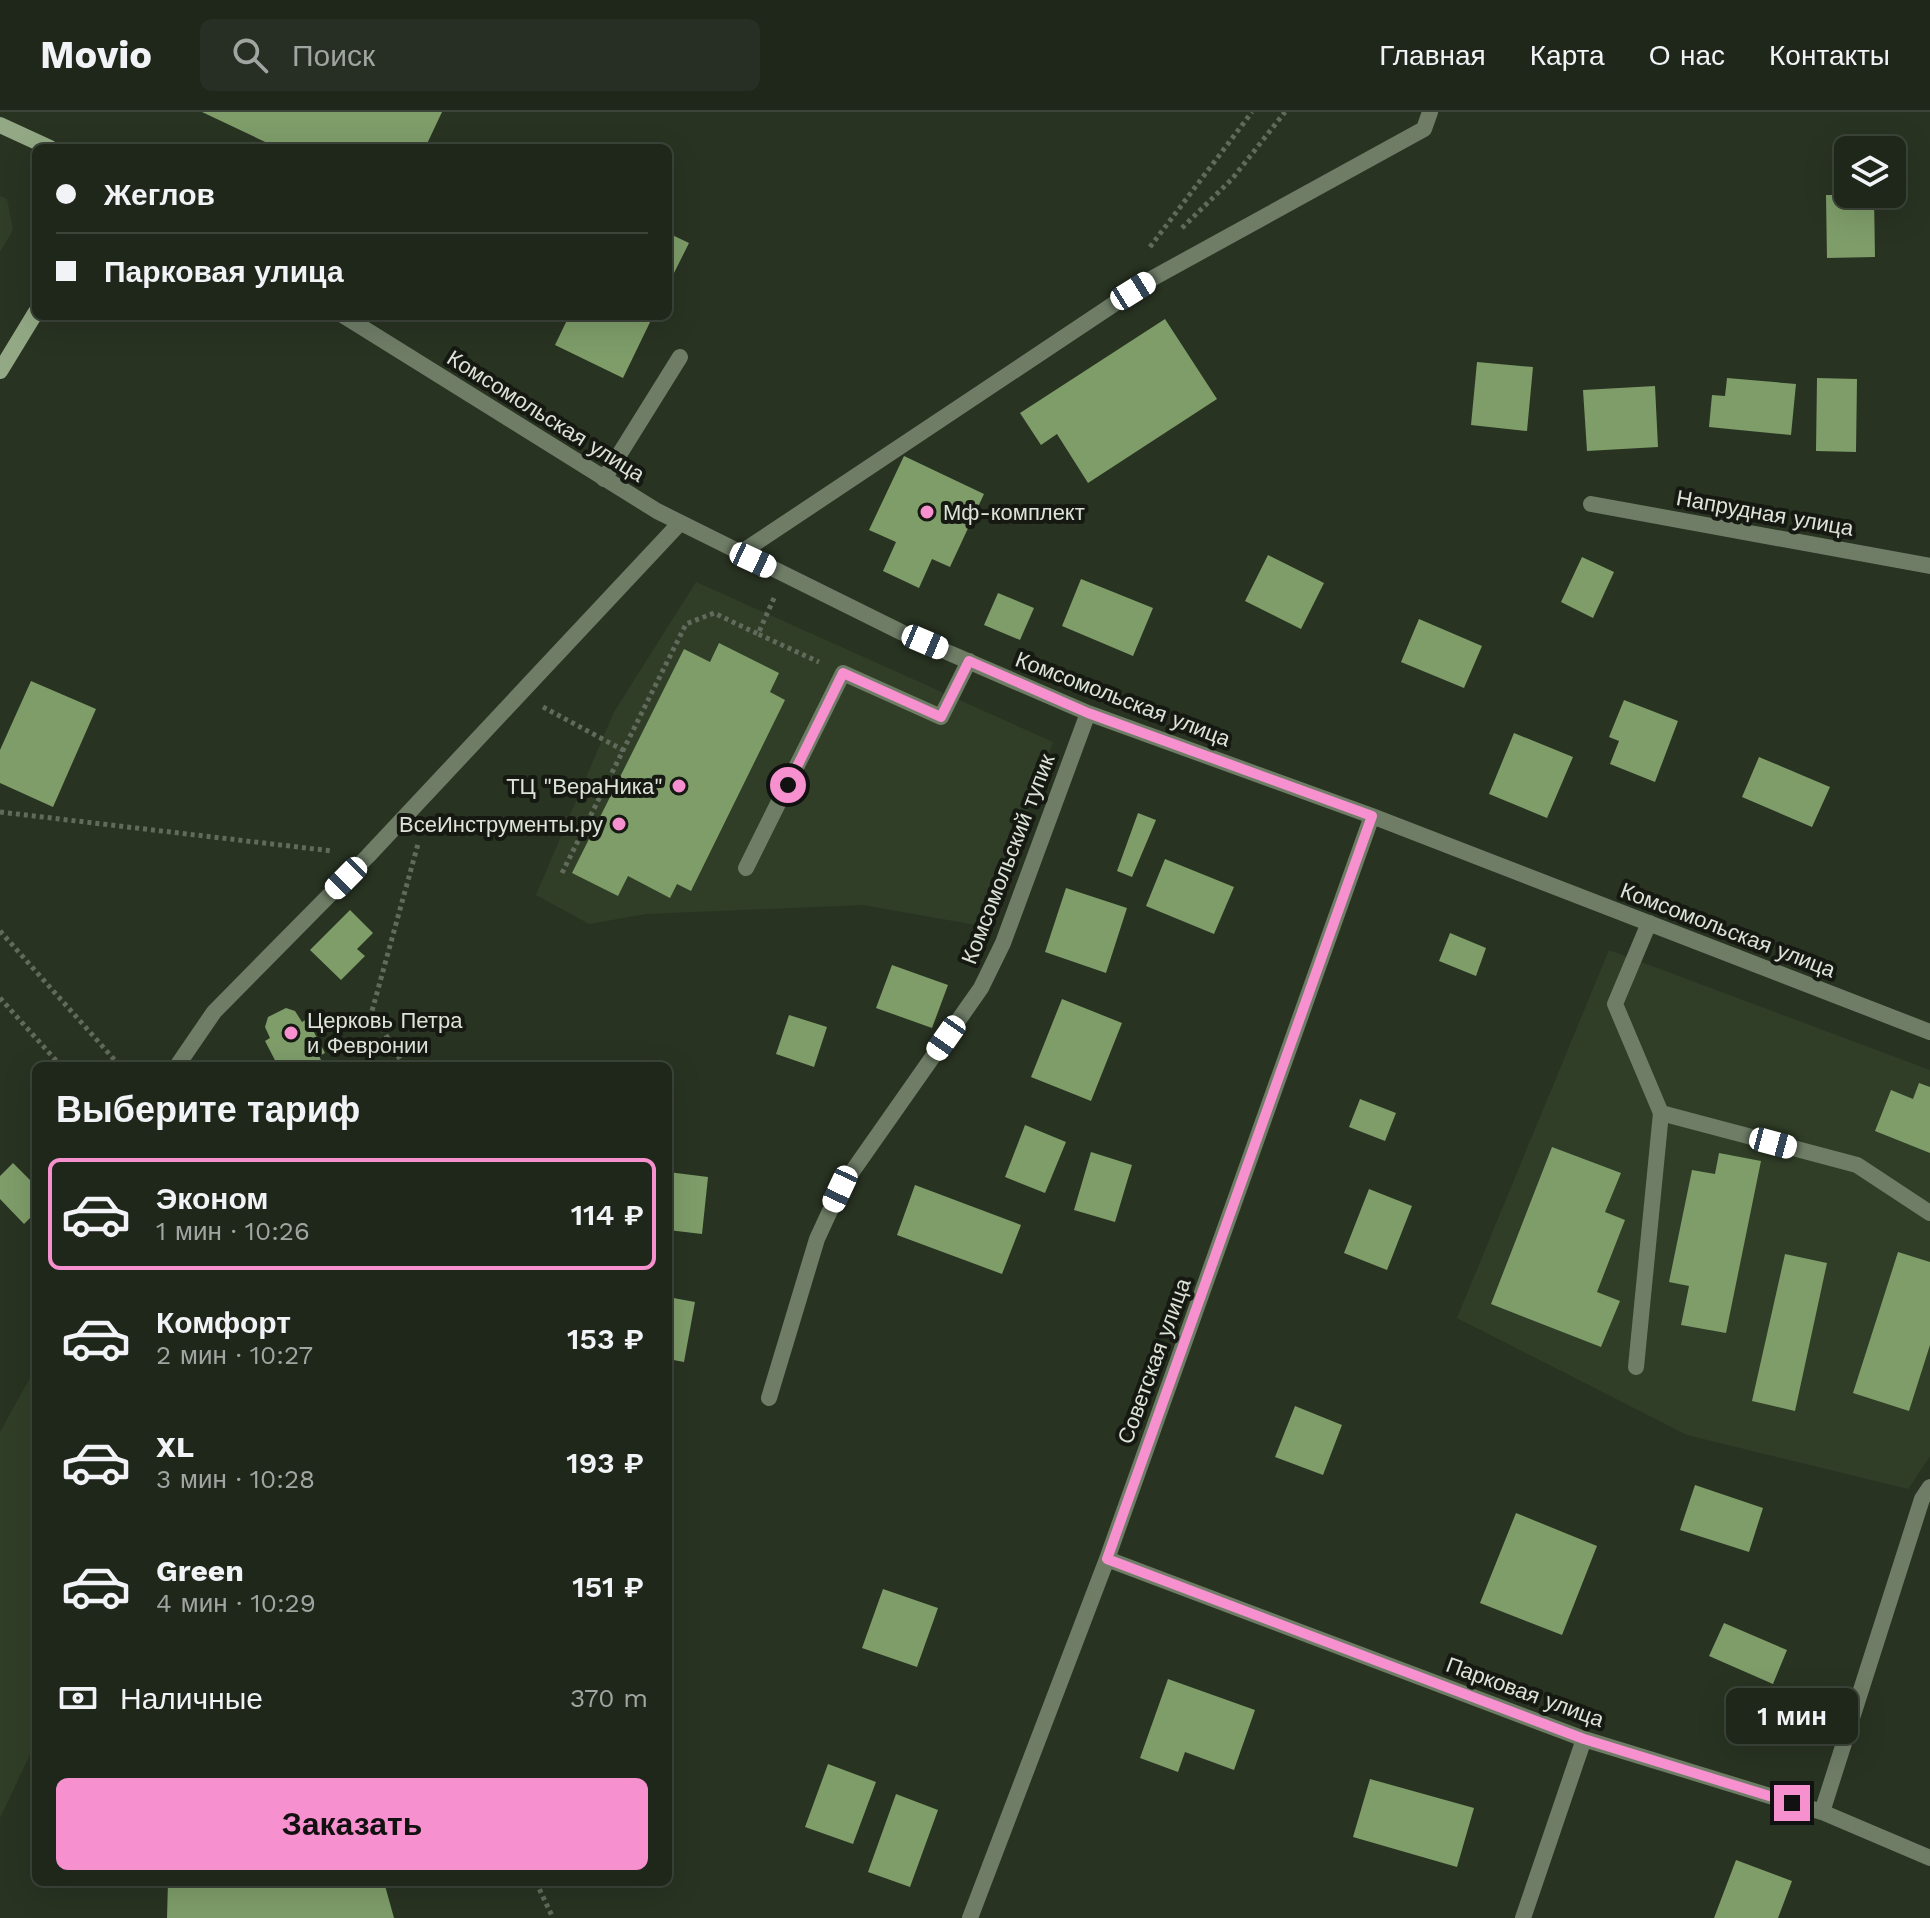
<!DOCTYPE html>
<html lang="ru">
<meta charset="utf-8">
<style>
:root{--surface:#1f261a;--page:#272e23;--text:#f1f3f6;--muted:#a1a5a2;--line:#3c4339;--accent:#f690cf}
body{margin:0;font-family:"Work Sans",sans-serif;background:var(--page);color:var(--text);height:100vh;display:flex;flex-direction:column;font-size:30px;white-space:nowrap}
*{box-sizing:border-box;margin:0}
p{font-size:26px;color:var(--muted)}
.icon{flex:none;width:44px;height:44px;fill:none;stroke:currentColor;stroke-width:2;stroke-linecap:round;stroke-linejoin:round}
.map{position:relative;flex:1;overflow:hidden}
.panel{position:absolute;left:32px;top:950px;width:640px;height:824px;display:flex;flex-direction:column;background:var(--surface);border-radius:12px;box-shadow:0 8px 32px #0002,0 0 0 2px var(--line)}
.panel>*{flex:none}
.top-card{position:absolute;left:32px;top:32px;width:640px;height:176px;border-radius:12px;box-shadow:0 8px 32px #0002,0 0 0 2px var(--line);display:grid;align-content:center;height:176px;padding:0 24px;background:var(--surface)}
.tools{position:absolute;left:1834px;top:24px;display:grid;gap:16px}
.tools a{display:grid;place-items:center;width:72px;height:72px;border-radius:12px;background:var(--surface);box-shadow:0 8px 32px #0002,0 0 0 2px var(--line);font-size:40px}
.end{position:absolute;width:36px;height:36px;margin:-18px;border:10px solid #f690cf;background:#111;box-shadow:0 0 0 4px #111}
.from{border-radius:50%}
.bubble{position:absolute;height:56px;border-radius:12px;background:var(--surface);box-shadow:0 8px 32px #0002,0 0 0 2px var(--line);font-size:26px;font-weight:600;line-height:56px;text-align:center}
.car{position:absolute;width:24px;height:48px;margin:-24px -12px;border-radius:10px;box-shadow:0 0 6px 2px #0007;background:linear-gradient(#fff 24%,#345 0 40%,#fff 0 76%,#345 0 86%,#fff 0)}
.top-card b{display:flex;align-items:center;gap:28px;height:76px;font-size:30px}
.top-card b+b{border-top:2px solid var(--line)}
.top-card i{width:20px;height:20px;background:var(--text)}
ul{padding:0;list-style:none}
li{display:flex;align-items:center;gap:24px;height:112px;margin:0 16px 12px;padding:0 8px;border:4px solid transparent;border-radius:12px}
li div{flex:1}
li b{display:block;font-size:30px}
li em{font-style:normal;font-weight:600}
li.active{border-color:var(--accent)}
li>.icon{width:72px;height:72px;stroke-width:1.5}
h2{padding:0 24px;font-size:36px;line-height:96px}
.pay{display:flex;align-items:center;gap:20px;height:88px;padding:0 24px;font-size:30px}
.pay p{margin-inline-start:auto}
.cta{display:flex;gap:16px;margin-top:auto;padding:16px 24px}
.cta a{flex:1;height:92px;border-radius:12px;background:var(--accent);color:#111;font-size:32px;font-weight:600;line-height:92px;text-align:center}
header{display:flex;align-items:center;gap:48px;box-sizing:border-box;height:112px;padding:0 40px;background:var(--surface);border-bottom:2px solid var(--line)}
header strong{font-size:38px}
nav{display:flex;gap:44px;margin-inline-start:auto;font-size:28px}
.search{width:560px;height:72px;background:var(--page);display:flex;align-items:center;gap:20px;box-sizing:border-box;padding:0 28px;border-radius:12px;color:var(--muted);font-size:30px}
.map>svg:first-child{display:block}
</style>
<header>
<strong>Movio</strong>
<div class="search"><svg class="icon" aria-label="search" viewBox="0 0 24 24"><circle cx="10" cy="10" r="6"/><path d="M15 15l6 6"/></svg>Поиск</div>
<nav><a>Главная</a><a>Карта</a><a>О нас</a><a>Контакты</a></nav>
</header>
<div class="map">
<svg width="1930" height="1806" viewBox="0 0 1930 1806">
<rect width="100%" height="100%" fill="#293322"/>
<path fill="#303e27" d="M0 84 7 87 13 118 0 140Z
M696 470 1053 630 987 815 863 793 646 802 589 812 536 783 614 600Z
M1609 838 1930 958V1344L1908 1377 1687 1323 1457 1206Z
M36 1255V1630L0 1706V1320Z"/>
<path fill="#7e9d69" d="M202 0H442L425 36H278Z
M1826 83H1874L1875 145 1827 146Z
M668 121 689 131 668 173Z
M569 204H653L623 266 555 233Z
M1165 207 1217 287 1088 371 1057 322 1041 333 1020 301Z
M1477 250 1533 255 1527 319 1471 313Z
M1727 266 1796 272 1791 323 1709 315 1712 283 1725 284Z
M1817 266 1857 267 1856 340 1816 339Z
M1655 274 1658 335 1587 339 1583 278Z
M904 344 984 382 950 455 932 447 919 476 883 459 896 430 869 418Z
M1268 443 1324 471 1301 517 1245 489Z
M1582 445 1614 460 1593 506 1561 490Z
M1081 467 1153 496 1133 544 1062 514Z
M998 481 1034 496 1020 528 984 513Z
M1419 507 1482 534 1464 576 1401 550Z
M719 531 779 561 770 580 785 588 691 779 677 772 670 786 628 764 618 784 572 761 684 537 710 550Z
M31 569 96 597 53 695 0 671V638Z
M1624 588 1678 609 1655 670 1610 652 1619 629 1609 625Z
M1514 621 1573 645 1547 706 1489 682Z
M1759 645 1830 675 1812 715 1742 685Z
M1138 701 1156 708 1132 765 1117 759Z
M1165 747 1234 775 1214 822 1146 794Z
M1066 776 1127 796 1106 861 1045 840Z
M350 798 373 821 357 837 365 844 341 868 310 838Z
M1450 821 1486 836 1476 864 1439 849Z
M892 853 948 873 932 916 876 896Z
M1062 887 1122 911 1091 989 1031 965Z
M286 896 295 899 302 910 307 907 325 941 319 944 324 954H278L265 929 270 926 265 915 268 905Z
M789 903 827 915 814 955 776 942Z
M1919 971 1930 975V1041L1875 1019 1891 978 1913 987Z
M1360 987 1396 1001 1385 1029 1349 1015Z
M1025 1013 1066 1030 1045 1081 1005 1065Z
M1552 1035 1621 1061 1605 1100 1625 1108 1597 1180 1620 1189 1601 1235 1491 1192Z
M1091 1040 1132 1053 1115 1110 1074 1098Z
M1719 1041 1761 1049 1726 1221 1681 1213 1689 1174 1669 1170 1692 1058 1715 1062Z
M13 1051 36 1074V1100L24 1112 0 1087V1064Z
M668 1060 708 1065 702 1122 668 1118Z
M915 1073 1021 1113 1002 1162 897 1123Z
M1369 1077 1412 1094 1387 1158 1344 1141Z
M1898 1140 1930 1150V1233L1909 1299 1853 1281Z
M1785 1142 1827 1151 1795 1299 1752 1289Z
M668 1185 695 1190 684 1250 668 1247Z
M1295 1294 1342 1313 1323 1363 1275 1345Z
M1695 1373 1763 1396 1749 1440 1680 1418Z
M1516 1401 1597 1434 1562 1523 1480 1491Z
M883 1477 938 1496 917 1555 862 1536Z
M1724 1511 1787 1538 1773 1572 1709 1544Z
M1168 1567 1255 1598 1234 1658 1185 1640 1178 1660 1140 1646Z
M828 1652 876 1670 853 1732 805 1715Z
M1370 1667 1474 1696 1457 1755 1353 1725Z
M896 1682 938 1698 910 1775 868 1760Z
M1736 1748 1792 1769 1778 1806H1714Z
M168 1770H384L394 1806H167Z"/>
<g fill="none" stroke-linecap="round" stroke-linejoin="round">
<path stroke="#616a5b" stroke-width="5" stroke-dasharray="4 4" stroke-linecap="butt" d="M1182 116 1232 67 1285 0
M1150 135 1252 0
M774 486 758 522 819 550
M543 595 623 638
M0 700 332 739
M562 761 686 512 714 501 758 522
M0 819 120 954
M0 886 61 954
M404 954 372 899 418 732
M536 1770 553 1806"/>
<path stroke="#6f7d67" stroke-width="16" d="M604 367 680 245
M739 442 1153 166 1424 17 1430 0
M746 756 843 561 941 605 969 549
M177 954 214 900 368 744 679 412
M1661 1001 1857 1053 1930 1101
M1636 1255 1661 1001 1615 892 1649 811"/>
<path stroke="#6f7d67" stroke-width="16" d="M344 204 657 399 903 521 1088 601 1372 704 1930 920
M1591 392 1930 454
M769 1286 817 1127 840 1077 981 876 1003 831 1088 601
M1107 1447 1584 1627 1822 1700 1930 1746
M1822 1700 1922 1387 1930 1375
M970 1806 1107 1447 1372 704
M1523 1806 1584 1627"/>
<path stroke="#93a985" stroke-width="16" d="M0 13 50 36
M0 259 36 200"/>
</g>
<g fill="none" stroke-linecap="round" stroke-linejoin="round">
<path stroke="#f690cf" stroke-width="10" d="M788 673 843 561 941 605 969 549 1088 601 1372 704 1107 1447 1584 1627 1792 1691"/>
</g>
<g fill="#f690cf" stroke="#151912" stroke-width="3">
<circle cx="927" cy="400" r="8"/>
<circle cx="679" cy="674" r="8"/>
<circle cx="619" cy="712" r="8"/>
<circle cx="291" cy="921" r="8"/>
</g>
<g text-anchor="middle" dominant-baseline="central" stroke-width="8" stroke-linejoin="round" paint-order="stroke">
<g font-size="22" fill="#dce3d8" stroke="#151912">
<text transform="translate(546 304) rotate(32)">Комсомольская улица</text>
<text transform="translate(1765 401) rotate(10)">Напрудная улица</text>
<text transform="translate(1123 587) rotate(21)">Комсомольская улица</text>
<text transform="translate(1008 747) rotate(-69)">Комсомольский тупик</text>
<text transform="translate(1728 818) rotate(21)">Комсомольская улица</text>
<text transform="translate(1154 1249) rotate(-70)">Советская улица</text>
<text transform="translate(1525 1580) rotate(20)">Парковая улица</text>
</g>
<g font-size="22" fill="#dce3d8" stroke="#151912" text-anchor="start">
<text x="943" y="400">Мф-комплект</text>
<text x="663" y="674" text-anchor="end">ТЦ "ВераНика"</text>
<text x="603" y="712" text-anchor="end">ВсеИнструменты.ру</text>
<text x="307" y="908">Церковь Петра<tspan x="307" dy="25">и Февронии</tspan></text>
</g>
</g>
</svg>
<div class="tools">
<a><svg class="icon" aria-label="layers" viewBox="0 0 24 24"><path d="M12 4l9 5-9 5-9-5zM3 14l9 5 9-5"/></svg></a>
</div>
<i class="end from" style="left:788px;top:673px"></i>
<i class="end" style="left:1792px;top:1691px"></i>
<div class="bubble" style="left:1726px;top:1576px;width:132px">1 мин</div>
<i class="car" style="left:1133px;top:179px;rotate:58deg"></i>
<i class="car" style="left:753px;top:448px;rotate:115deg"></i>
<i class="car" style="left:925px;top:530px;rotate:113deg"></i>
<i class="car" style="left:346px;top:766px;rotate:225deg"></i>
<i class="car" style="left:946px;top:926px;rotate:215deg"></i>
<i class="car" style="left:1773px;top:1031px;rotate:105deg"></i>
<i class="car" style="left:840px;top:1077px;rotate:205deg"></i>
<div class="top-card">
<b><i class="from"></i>Жеглов</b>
<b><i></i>Парковая улица</b>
</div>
<section class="panel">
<h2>Выберите тариф</h2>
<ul>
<li class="active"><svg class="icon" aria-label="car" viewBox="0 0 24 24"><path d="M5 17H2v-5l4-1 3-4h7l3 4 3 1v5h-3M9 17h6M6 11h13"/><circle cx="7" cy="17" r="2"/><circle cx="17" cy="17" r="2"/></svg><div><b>Эконом</b><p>1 мин · 10:26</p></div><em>114 ₽</em></li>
<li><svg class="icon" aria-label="car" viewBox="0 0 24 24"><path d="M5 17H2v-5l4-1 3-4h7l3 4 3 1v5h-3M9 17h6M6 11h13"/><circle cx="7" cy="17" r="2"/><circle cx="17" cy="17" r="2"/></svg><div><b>Комфорт</b><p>2 мин · 10:27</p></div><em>153 ₽</em></li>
<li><svg class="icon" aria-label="car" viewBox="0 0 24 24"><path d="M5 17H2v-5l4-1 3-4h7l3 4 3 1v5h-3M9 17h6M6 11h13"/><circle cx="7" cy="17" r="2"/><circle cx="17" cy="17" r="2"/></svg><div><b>XL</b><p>3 мин · 10:28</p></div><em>193 ₽</em></li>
<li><svg class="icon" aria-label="car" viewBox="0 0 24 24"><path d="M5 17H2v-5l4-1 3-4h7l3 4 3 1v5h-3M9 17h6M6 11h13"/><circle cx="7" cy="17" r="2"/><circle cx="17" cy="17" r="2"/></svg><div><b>Green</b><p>4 мин · 10:29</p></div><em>151 ₽</em></li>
</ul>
<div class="pay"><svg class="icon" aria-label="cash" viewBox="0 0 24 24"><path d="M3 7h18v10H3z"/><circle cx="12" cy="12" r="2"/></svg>Наличные<p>370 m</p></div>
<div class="cta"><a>Заказать</a></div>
</section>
</div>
